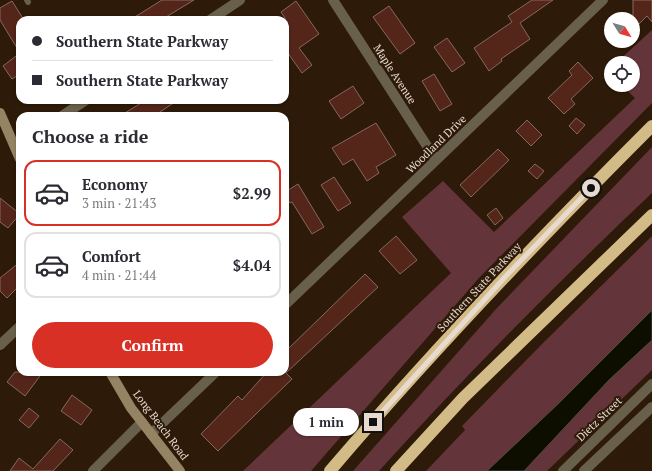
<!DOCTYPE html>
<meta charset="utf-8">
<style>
:root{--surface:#fff;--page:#f7f7f7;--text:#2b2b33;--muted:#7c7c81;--line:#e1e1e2;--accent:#d93025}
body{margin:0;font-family:"PT Serif",serif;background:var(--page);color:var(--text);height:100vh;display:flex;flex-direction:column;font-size:15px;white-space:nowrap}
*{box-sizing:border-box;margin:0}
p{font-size:13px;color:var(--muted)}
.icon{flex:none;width:22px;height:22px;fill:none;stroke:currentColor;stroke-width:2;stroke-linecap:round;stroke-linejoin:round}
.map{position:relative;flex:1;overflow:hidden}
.drawer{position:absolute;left:16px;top:112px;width:273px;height:264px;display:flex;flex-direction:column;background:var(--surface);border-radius:12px;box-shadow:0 1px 3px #0004}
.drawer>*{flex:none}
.banner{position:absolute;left:16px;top:16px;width:273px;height:88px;border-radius:12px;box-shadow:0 1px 3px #0004;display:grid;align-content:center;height:88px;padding:0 16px;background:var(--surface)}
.needle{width:26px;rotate:127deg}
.fabs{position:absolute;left:604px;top:12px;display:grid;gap:8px}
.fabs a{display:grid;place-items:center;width:36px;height:36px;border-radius:50%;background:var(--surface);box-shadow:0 1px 3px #0004;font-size:20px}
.end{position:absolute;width:18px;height:18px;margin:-9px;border:5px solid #e8dacf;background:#111;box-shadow:0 0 0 2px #111}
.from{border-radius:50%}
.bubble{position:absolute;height:28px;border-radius:14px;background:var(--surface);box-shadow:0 1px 3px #0004;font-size:13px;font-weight:600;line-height:28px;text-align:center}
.banner b{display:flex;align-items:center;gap:14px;height:38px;font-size:15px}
.banner b+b{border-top:1px solid var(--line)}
.banner i{width:10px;height:10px;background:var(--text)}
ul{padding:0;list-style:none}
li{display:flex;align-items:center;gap:12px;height:66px;margin:0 8px 6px;padding:0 8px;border:2px solid var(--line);border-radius:12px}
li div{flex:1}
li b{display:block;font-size:15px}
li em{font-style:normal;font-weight:600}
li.on{border-color:var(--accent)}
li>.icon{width:36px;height:36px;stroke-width:1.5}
h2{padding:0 16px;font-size:18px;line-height:48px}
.cta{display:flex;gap:8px;margin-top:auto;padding:8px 16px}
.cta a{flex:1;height:46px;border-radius:24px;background:var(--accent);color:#fff;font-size:16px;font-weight:600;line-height:46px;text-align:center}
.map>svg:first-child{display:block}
</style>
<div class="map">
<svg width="652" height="471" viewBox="0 0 652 471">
<rect width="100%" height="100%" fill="#2d1a08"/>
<path fill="#64343b" d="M652 30V103L479 278 311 471H243L451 273 402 217 443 181 494 232 635 98 621 85H633V63H616Z
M652 147V193C558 282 466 375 379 471H353L496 309Z
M652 236V370L547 471H426L465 430 462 426 543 343Z"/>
<path fill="#0d0d00" stroke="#4f4a3e" d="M652 310V340L609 380 524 471H487L558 404Z"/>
<path fill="#542519" stroke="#87685f" d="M162 0H194L161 20H130Z
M532 0H553L520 23 530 39 501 59 502 61 489 71 474 48 512 22 508 16Z
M633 0H652V22L647 16 633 30Z
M12 1 24 20H20V53L0 20V8Z
M296 1 319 34 299 48 312 65 302 73 285 49V18L281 12Z
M389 6 415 43 400 54 373 17Z
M447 38 465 63 452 72 434 47Z
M20 53V74L12 79 3 66Z
M578 62 593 78 571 99 575 104 564 114 548 98 572 75 569 71Z
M434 74 452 104 440 111 422 81Z
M353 86 364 103 341 119 329 101Z
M146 100H178L154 116H120Z
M576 118 585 125 577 134 569 126Z
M527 120 542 135 531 146 516 131Z
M376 123 396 155 376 167 379 173 367 181 353 159 343 165 332 148Z
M498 149 509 160 471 197 460 185Z
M535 164 544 171 537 179 528 171Z
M334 177 351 203 338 211 321 185Z
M298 184 324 227 312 234 292 202 290 203 285 195V192Z
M0 198 20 214 8 228 0 222Z
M496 208 503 218 495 225 487 215Z
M396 236 417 260 400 274 379 251Z
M20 262V285L7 298 0 291V278Z
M365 274 378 287 286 373 292 379 218 451 201 434 238 396 242 400 267 372H285V352Z
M15 372H43L25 396 7 382Z
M72 395 92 410 81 425 61 411Z
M29 408 39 416 29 428 19 420Z
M60 439 73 450 53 471H10L19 458 33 469Z"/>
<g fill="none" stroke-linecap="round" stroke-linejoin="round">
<path stroke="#69604c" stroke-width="6" d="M27 0 28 2"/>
<path stroke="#69604c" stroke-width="10" d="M333 0 436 160
M210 20 240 0
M62 116 86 100
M285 305 603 0
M0 345 20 326
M151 434 216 372
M93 471 142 422
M563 471 652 384
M584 471 652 407"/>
<path stroke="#948464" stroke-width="10" d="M0 113 20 159
M110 372 131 408 180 471"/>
<path stroke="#d3bb88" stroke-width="12" d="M330 471C432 351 541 237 652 126
M396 471 463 398 652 215"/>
</g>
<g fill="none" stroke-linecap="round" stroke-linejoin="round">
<path stroke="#e8dacf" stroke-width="5" d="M373 422 506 276 591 188"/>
</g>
<g text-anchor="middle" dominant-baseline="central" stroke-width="4" stroke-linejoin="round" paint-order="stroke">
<g font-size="11" fill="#e8dacf" stroke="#2d1a08">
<text transform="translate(395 74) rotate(57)">Maple Avenue</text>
<text transform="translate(436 144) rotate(-44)">Woodland Drive</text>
<text transform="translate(479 287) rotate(-47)">Southern State Parkway</text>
<text transform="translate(599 419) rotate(-44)">Dietz Street</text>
<text transform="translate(161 425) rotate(53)">Long Beach Road</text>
</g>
</g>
</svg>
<div class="fabs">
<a><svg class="needle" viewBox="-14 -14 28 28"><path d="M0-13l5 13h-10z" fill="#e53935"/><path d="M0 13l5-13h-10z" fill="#7c7c81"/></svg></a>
<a><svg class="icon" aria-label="locate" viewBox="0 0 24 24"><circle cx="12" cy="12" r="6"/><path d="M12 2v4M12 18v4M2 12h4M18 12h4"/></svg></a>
</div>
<i class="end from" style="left:591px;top:188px"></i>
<i class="end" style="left:373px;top:422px"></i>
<div class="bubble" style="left:293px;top:408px;width:66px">1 min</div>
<div class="banner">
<b><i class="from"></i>Southern State Parkway</b>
<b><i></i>Southern State Parkway</b>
</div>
<section class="drawer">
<h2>Choose a ride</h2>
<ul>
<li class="on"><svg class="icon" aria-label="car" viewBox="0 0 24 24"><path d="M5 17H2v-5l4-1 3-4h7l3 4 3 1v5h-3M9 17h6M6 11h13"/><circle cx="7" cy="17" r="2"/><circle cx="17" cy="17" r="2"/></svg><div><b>Economy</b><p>3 min · 21:43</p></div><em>$2.99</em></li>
<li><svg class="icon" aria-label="car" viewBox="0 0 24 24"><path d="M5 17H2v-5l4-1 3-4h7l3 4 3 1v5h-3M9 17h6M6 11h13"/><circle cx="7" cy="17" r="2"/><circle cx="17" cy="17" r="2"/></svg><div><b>Comfort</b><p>4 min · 21:44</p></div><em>$4.04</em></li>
</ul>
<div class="cta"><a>Confirm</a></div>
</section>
</div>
